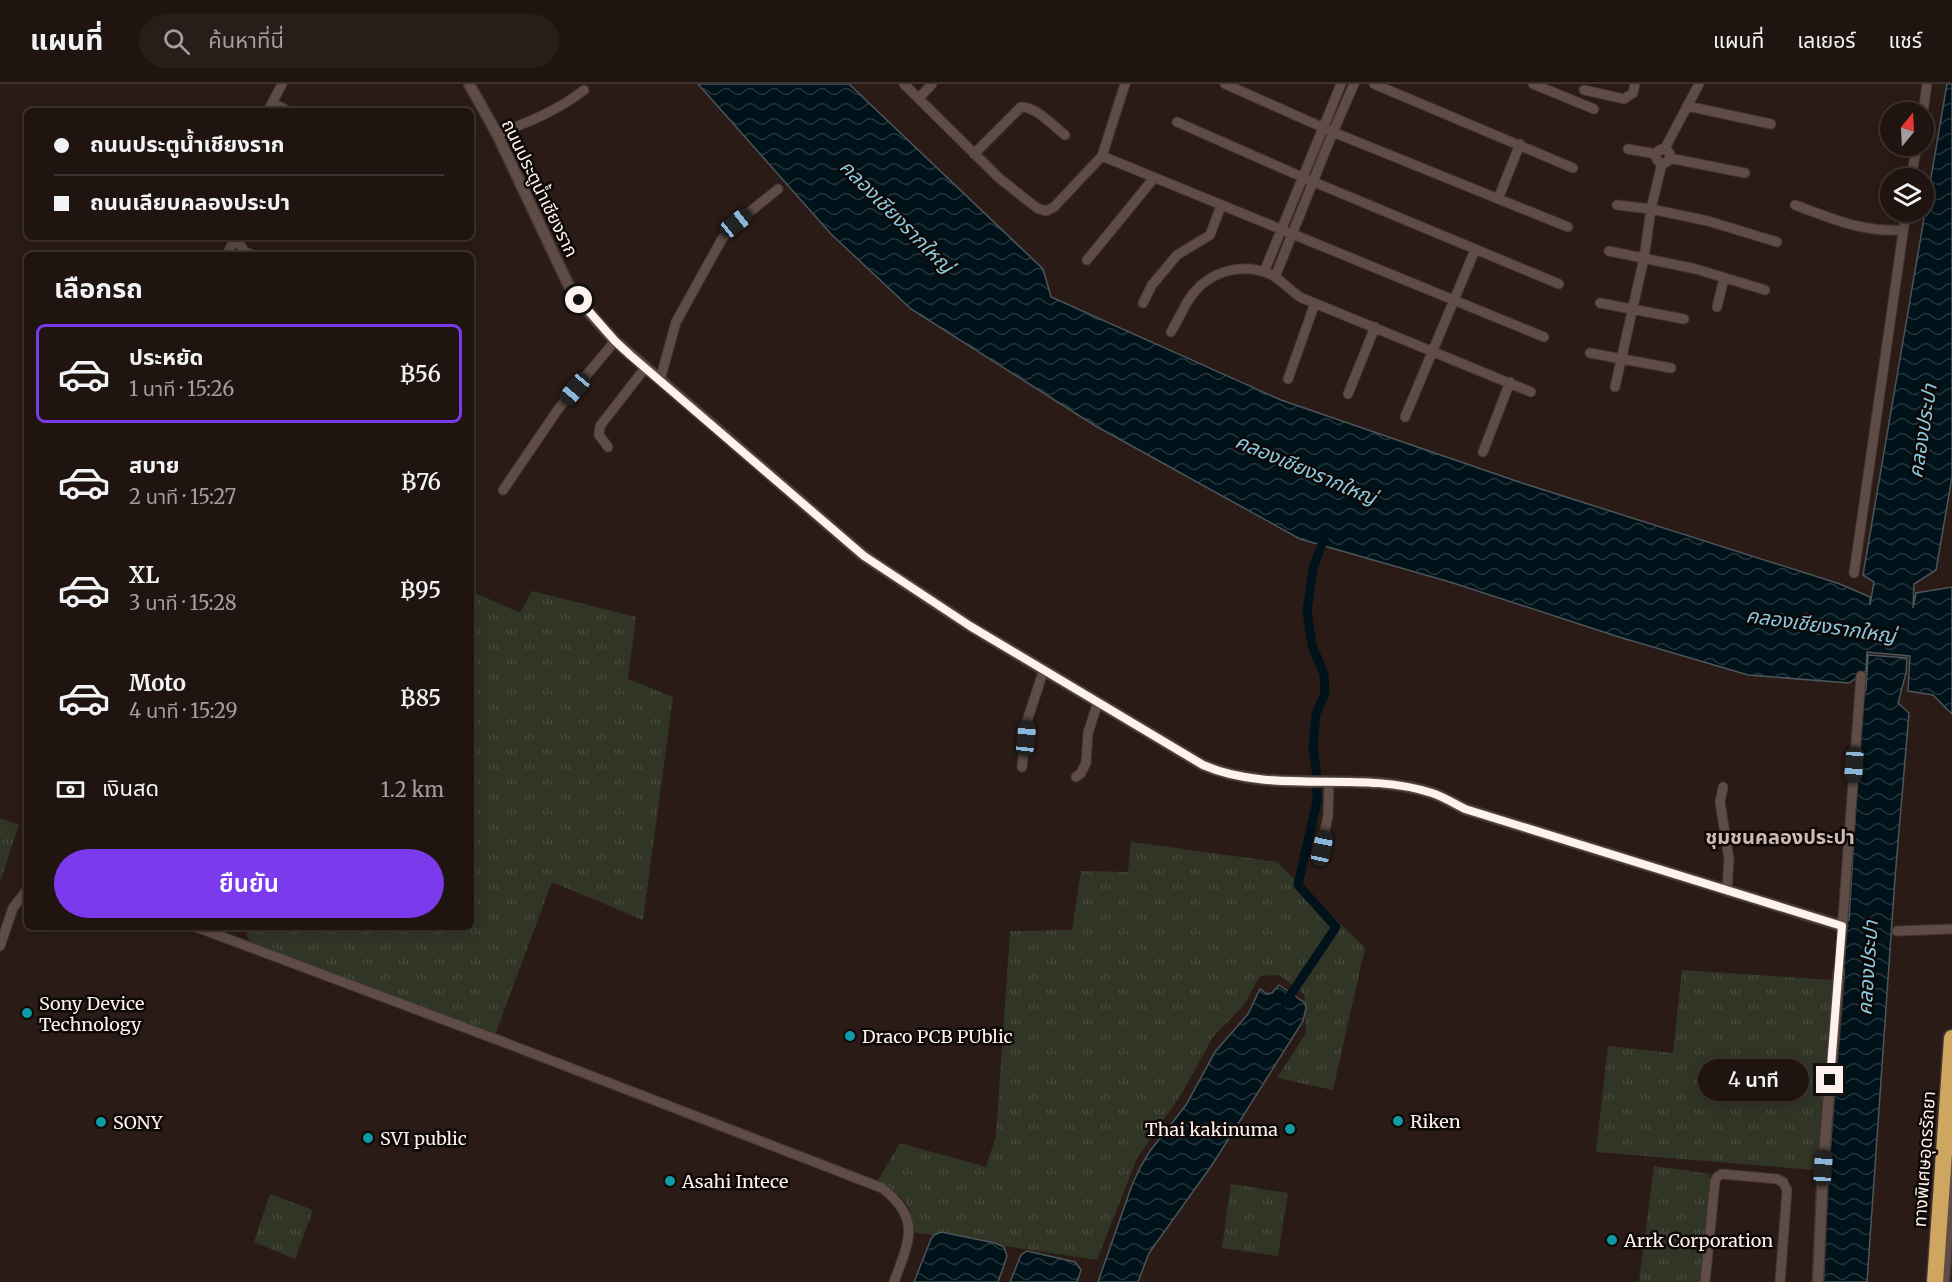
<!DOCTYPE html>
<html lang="th">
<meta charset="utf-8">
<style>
:root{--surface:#201410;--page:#281d19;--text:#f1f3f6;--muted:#a29e9f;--line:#3d3330;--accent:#7c3aed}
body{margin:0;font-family:Merriweather,"Noto Sans Thai",serif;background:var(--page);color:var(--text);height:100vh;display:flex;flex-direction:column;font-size:22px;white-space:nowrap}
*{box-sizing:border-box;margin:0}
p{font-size:20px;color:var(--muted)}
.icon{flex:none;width:33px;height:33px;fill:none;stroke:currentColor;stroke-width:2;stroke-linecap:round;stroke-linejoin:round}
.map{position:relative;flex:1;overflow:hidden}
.sheet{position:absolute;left:24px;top:168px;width:450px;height:678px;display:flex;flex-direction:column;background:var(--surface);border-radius:9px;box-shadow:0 3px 15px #0003,0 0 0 2px var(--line)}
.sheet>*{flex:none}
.banner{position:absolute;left:24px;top:24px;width:450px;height:132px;border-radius:9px;box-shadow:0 3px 15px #0003,0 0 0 2px var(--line);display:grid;align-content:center;height:132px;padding:0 30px;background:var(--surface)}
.needle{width:39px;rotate:18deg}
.buttons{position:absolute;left:1880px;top:18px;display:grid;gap:12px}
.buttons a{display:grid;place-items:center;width:54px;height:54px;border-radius:50%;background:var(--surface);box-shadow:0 3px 15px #0003,0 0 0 2px var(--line);font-size:30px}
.end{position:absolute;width:27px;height:27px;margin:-14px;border:8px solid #fef2ee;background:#111;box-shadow:0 0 0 3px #111}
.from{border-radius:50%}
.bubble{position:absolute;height:42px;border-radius:21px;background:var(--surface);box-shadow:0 3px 15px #0003,0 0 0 2px var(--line);font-size:20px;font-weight:600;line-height:42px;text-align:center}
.car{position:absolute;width:18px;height:36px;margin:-18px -9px;border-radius:8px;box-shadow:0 0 4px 2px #0007;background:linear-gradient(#222 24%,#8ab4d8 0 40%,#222 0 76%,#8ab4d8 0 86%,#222 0)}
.banner b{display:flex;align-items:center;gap:21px;height:57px;font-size:22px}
.banner b+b{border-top:2px solid var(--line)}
.banner i{width:15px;height:15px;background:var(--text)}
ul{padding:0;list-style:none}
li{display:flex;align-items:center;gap:18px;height:99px;margin:0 12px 9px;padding:0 18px;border:3px solid transparent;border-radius:9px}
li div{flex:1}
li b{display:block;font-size:22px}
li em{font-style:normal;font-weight:600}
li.on{border-color:var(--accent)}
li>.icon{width:54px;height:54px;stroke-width:1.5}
h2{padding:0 30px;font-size:27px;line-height:72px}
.pay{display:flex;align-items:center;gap:15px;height:66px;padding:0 30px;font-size:22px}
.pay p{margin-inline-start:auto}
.primary-button{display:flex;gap:12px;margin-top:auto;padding:12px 30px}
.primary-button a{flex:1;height:69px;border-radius:36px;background:var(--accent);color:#fff;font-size:24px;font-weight:600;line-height:69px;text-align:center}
header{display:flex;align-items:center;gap:36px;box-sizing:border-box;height:84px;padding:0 30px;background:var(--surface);border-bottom:2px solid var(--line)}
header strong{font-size:28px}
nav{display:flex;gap:33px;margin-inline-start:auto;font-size:21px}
.search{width:420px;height:54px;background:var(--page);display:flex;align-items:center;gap:15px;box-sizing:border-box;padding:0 21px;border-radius:33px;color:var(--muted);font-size:22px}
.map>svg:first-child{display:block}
</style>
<header>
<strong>แผนที่</strong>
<div class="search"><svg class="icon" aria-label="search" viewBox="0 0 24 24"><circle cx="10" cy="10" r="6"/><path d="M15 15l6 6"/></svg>ค้นหาที่นี่</div>
<nav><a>แผนที่</a><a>เลเยอร์</a><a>แชร์</a></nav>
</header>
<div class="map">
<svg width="1952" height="1198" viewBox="0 0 1952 1198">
<defs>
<pattern id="grass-tufts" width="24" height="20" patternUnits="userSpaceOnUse" patternTransform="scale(1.5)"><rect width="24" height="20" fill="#313526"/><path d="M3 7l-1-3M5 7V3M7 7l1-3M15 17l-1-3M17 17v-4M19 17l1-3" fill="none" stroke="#46493b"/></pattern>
<pattern id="water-waves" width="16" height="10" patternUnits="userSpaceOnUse" patternTransform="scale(1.5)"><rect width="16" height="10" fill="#00121a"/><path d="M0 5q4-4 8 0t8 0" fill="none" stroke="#26353c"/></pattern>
</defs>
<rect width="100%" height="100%" fill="#2b1b16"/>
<path fill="url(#grass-tufts)" d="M471 507 520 529 532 507 636 533 628 595 673 613 643 836 552 798 495 951 255 861 247 853 246 843H471Z
M0 734 19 741 0 798Z
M1131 758 1277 778 1365 864 1333 1006 1277 994 1306 949 1304 910 1279 891 1260 892 1244 921 1213 953 1182 1009 1137 1074 1097 1176 913 1148C914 1119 900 1111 878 1096L900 1059 986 1083 996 1052 1010 847 1072 846 1081 787 1128 788Z
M1682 886 1832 896 1816 1086 1596 1068 1608 962 1673 969Z
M1654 1082 1710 1090 1703 1198H1639Z
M1231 1100 1288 1109 1278 1172 1222 1164Z
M270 1110 313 1126 295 1175 254 1158Z"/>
<path fill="url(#water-waves)" stroke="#4c555a" stroke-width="1.5" d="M698 0H849L1043 185 1051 213 1281 316 1522 399 1840 500 1870 513V521L1874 498 1863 491 1947 0H1952V393L1936 486 1914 500 1913 524 1916 509 1952 503V630L1933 611 1908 607 1910 572 1867 568 1866 587 1849 599 1748 591 1619 553 1450 498 1300 455 1094 341 911 225 831 150Z
M1868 571 1907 574 1906 589 1898 619 1909 629 1895 794 1867 1198H1821L1846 839 1849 836 1862 616 1866 605Z
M1279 901 1305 919 1306 924 1303 937 1212 1081 1149 1169 1138 1198H1098L1132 1101 1141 1082 1150 1067 1186 1021 1215 968 1248 930 1260 905 1267 910 1272 909Z
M941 1148 995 1159 1004 1163 1007 1172 998 1198H914L931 1155 934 1151Z
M1027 1167 1075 1178 1081 1186 1077 1198H1010L1021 1171Z"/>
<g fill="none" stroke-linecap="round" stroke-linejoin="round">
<path stroke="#00121a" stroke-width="9" d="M1285 919 1336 843 1298 801 1317 717V693L1313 662 1316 630 1325 609 1324 590 1312 561 1307 527 1313 485 1325 451"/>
<defs>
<path id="minor" d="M904 0 999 94 1037 124 1046 127 1054 123 1102 72 1125 0
M1225 0 1333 48 1568 143
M1374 0 1573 84
M1533 0 1594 25
M1584 6 1624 15 1633 9 1635 0
M919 14 932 0
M272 19 288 27
M1687 22 1771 40
M268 27 282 0
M1923 28 1927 0
M1177 38 1302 93 1559 200
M497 50C529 38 557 27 584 6
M1628 65 1656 70
M1656 72a7 7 0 1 1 14 0a7 7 0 1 1-14 0Z
M1664 66 1699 0
M974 70 1021 23C1037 23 1053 42 1065 51
M1102 72 1544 253
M1669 74 1745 89
M1911 94 1917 62
M1498 115 1520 60
M1617 121 1651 125 1708 137 1777 158
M1795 121C1833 135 1861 148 1903 146
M234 156 240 160 244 167 252 171
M1609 167 1696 185 1765 206
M227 171 234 156 231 153
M1087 176 1154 94
M1264 188 1341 0
M1275 193 1333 48 1354 0
M1143 219 1152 201 1177 171 1210 151 1221 122
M1600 219 1684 235
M1717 223 1724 194
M1171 248C1178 236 1184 222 1192 211 1211 186 1244 178 1272 191 1283 197 1291 208 1302 214L1531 308
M1590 269 1671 284
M1288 295 1315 219
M660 296 676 238 722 155 736 139 778 105
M1615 303 1644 174 1651 125 1662 79
M1348 310 1375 243
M1405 333 1475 166
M608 363 599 351 600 342 645 284
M1483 368 1510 298
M503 406 559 324 615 257
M1854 489 1906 128
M1022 683 1027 637 1044 585
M1076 693 1081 689 1086 679 1088 649 1098 618
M1723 703 1720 718 1729 775 1727 807
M1320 771 1328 732 1329 698
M196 843 506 959 882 1104C922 1135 909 1157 894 1198
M1897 847 1952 845
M0 862 13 824 27 806
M1839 887 1861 592
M1705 1198 1715 1097 1717 1093 1722 1090 1777 1095 1783 1098 1787 1106 1780 1198"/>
<path id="tertiary" d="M469 0 497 50 568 200 584 223 615 257 864 472 970 542 1203 681C1275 712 1358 685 1432 709 1444 713 1455 720 1465 725L1842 842
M1818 1198 1823 1084 1839 887
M1944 1198 1952 1083"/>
<path id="motorway" d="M1935 1198 1952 954"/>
</defs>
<use href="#minor" stroke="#423532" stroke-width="11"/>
<use href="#tertiary" stroke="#423532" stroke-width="13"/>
<use href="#motorway" stroke="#423532" stroke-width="19"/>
<use href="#minor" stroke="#5f4c46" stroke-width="9"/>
<use href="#tertiary" stroke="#5f4c46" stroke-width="10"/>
<use href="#motorway" stroke="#cea660" stroke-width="16"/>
</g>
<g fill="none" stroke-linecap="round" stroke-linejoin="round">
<path stroke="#fef2ee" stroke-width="8" d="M579 216 615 257 630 271 864 472 970 542 1203 681C1275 712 1358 685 1432 709 1444 713 1455 720 1465 725L1842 842 1830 996"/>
</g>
<g fill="#0f9aa8" stroke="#0e0806" stroke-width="2">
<circle cx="27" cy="929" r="6"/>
<circle cx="850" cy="952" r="6"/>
<circle cx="1398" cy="1037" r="6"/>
<circle cx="101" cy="1038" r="6"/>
<circle cx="1290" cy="1045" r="6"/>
<circle cx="368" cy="1054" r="6"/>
<circle cx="670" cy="1097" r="6"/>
<circle cx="1612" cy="1156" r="6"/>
</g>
<g text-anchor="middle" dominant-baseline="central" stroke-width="5" stroke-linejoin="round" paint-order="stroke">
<g font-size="18" fill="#fef2ee" stroke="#0e0806">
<text transform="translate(540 104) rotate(64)">ถนนประตูน้ำเชียงราก</text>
<text transform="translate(1924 1075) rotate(-86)">ทางพิเศษอุดรรัถยา</text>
</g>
<g font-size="18" fill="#fef2ee" stroke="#0e0806" text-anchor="start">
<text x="39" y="919">Sony Device<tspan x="39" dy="21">Technology</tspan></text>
<text x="862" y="952">Draco PCB PUblic</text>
<text x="1410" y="1037">Riken</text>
<text x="113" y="1038">SONY</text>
<text x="1278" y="1045" text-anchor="end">Thai kakinuma</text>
<text x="380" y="1054">SVI public</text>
<text x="682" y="1097">Asahi Intece</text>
<text x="1624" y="1156">Arrk Corporation</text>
</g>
<g font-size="20" font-style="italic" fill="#8bcae2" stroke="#0e0806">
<text transform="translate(897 132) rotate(45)">คลองเชียงรากใหญ่</text>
<text transform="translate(1922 347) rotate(-81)">คลองประปา</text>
<text transform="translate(1306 385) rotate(23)">คลองเชียงรากใหญ่</text>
<text transform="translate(1821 541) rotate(8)">คลองเชียงรากใหญ่</text>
<text transform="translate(1867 884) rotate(-86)">คลองประปา</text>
</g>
<g font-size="20" font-weight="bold" fill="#d0bab3" stroke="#0e0806">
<text x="1780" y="752">ชุมชนคลองประปา</text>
</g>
</g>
</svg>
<div class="buttons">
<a><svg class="needle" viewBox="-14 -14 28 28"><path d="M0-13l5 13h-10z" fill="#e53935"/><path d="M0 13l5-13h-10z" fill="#a29e9f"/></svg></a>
<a><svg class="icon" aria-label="layers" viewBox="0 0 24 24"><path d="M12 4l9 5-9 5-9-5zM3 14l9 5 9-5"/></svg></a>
</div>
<i class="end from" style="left:579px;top:216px"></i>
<i class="end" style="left:1830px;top:996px"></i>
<div class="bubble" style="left:1698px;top:975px;width:111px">4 นาที</div>
<i class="car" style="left:736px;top:139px;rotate:51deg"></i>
<i class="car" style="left:575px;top:305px;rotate:220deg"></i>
<i class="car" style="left:1026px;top:654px;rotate:6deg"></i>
<i class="car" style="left:1854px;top:681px;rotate:184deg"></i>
<i class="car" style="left:1322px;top:764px;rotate:12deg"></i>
<i class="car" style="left:1823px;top:1084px;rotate:4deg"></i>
<div class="banner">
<b><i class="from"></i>ถนนประตูน้ำเชียงราก</b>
<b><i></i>ถนนเลียบคลองประปา</b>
</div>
<section class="sheet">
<h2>เลือกรถ</h2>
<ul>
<li class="on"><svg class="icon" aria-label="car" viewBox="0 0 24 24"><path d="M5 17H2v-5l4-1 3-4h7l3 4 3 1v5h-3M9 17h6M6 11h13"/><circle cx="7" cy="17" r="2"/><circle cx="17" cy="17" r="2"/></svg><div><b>ประหยัด</b><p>1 นาที · 15:26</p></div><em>฿56</em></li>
<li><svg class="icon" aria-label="car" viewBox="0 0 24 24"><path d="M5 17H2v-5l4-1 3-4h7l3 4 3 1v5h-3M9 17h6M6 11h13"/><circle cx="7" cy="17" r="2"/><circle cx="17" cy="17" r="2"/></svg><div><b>สบาย</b><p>2 นาที · 15:27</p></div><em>฿76</em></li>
<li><svg class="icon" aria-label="car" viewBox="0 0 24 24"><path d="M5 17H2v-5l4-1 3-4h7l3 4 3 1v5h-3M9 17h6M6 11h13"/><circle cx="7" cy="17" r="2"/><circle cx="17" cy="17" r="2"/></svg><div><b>XL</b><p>3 นาที · 15:28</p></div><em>฿95</em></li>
<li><svg class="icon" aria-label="car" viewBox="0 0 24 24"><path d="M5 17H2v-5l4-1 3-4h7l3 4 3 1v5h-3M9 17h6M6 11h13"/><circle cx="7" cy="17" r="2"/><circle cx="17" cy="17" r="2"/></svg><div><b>Moto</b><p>4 นาที · 15:29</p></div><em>฿85</em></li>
</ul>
<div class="pay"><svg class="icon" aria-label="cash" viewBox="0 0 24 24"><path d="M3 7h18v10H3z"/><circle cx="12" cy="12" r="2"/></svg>เงินสด<p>1.2 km</p></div>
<div class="primary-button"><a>ยืนยัน</a></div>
</section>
</div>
